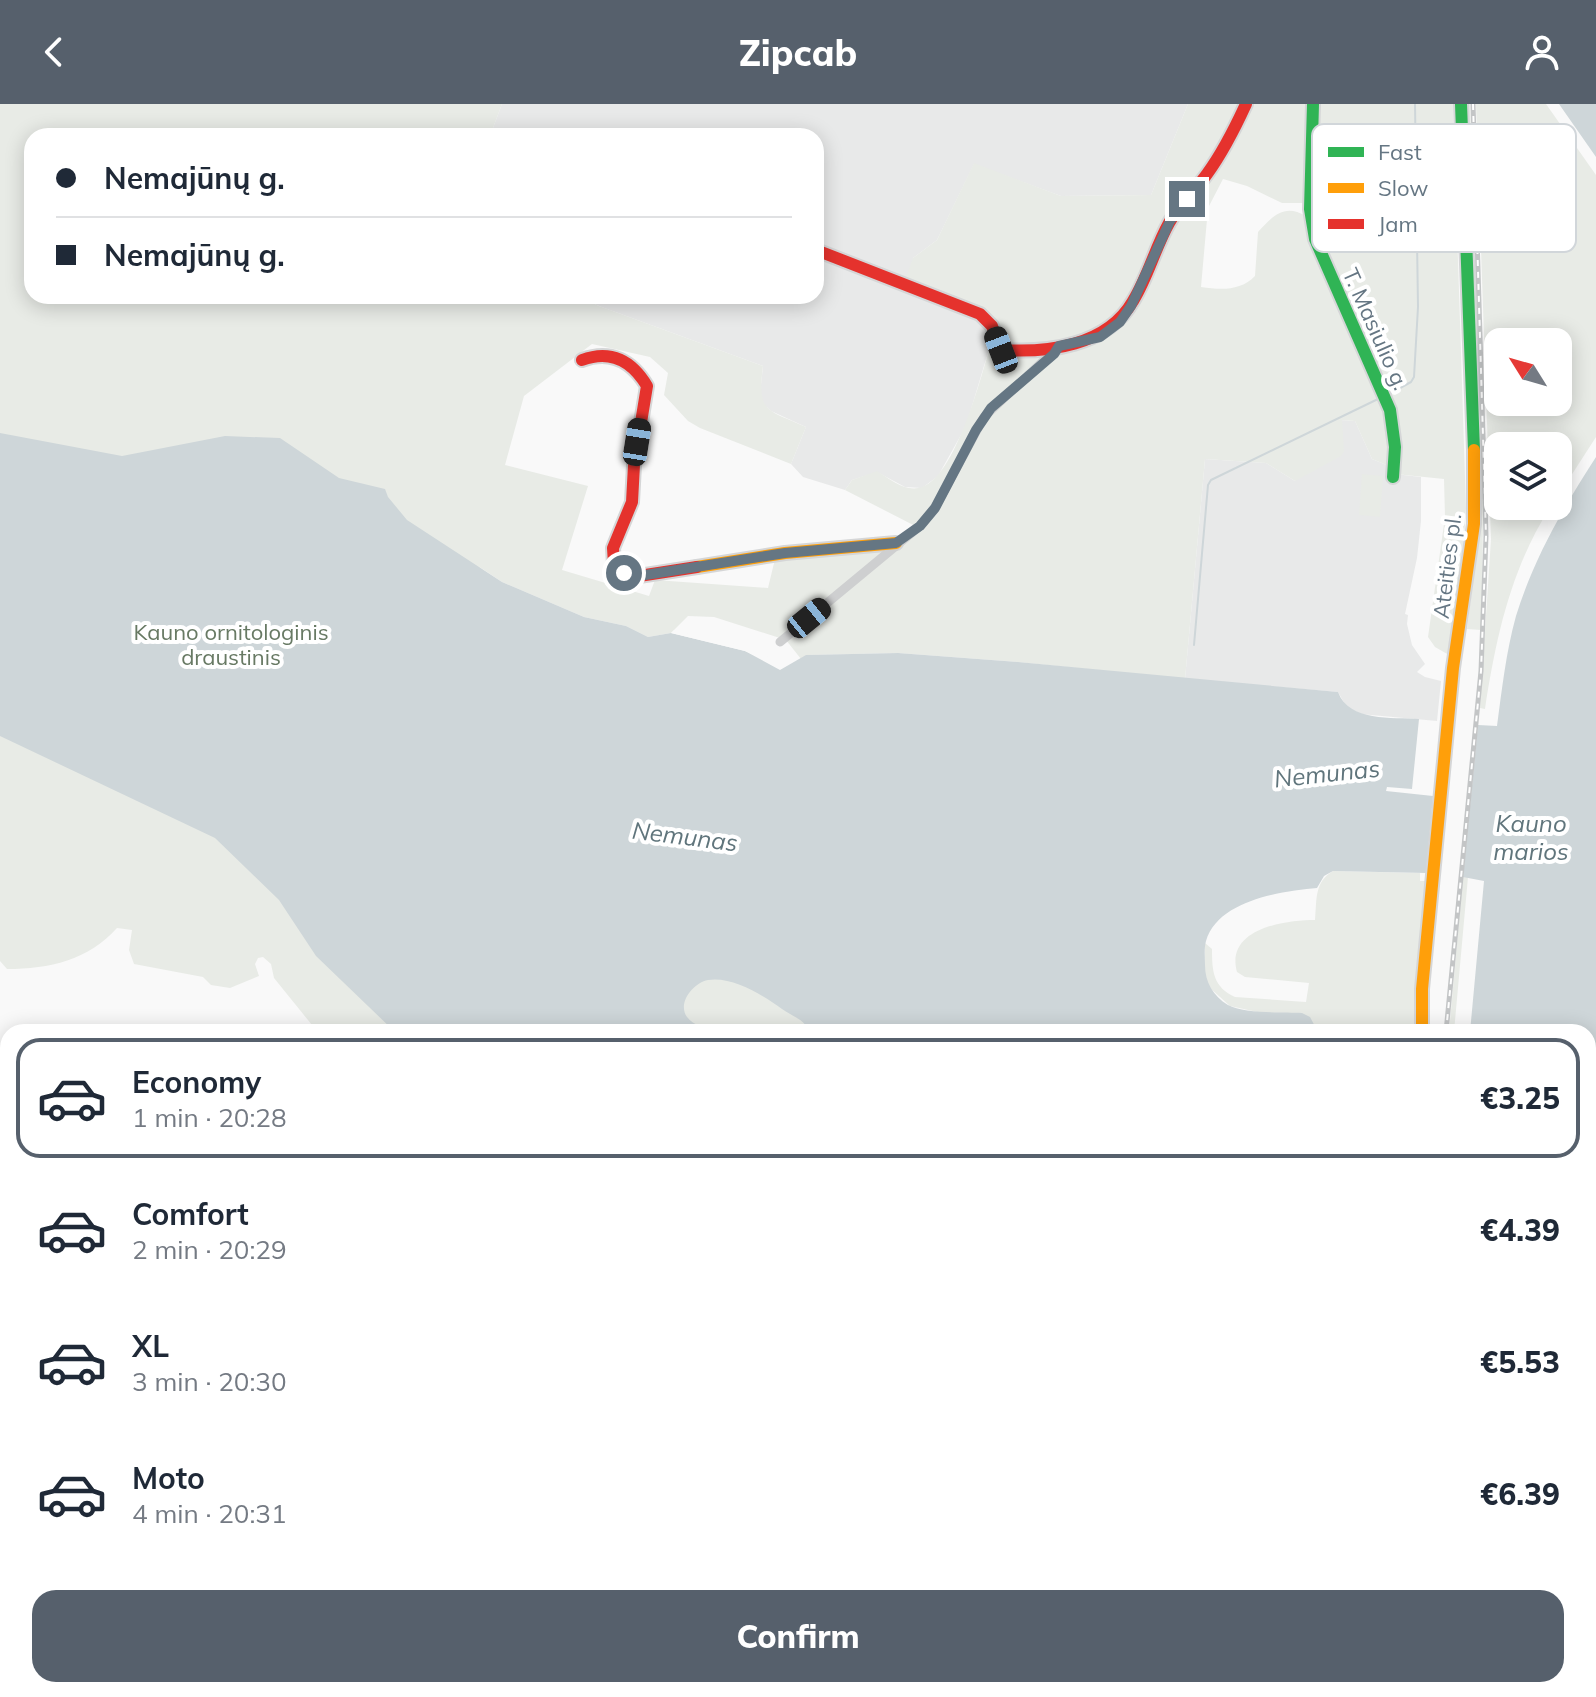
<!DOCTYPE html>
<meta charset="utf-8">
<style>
:root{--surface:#fff;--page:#f6f6f7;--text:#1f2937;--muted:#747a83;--line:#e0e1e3;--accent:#56606c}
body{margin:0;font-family:Mulish,sans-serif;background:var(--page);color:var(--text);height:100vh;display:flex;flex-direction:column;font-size:30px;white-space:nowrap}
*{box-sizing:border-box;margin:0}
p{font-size:26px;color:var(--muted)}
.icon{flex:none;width:44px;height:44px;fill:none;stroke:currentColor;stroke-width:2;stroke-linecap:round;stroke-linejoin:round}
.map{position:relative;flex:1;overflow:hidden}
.drawer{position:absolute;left:0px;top:920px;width:1596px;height:674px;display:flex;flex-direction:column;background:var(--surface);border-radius:24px 24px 0 0;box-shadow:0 4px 20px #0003}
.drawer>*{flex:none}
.guide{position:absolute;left:24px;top:24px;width:800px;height:176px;border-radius:24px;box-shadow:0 4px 20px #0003;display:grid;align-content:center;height:176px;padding:0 32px;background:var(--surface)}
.needle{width:52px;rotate:307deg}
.fabs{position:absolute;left:1484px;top:224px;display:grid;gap:16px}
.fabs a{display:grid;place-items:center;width:88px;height:88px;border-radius:16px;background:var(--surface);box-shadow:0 4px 20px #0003;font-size:40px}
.end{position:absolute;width:36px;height:36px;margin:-18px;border:10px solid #657683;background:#fff;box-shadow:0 0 0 4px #fff}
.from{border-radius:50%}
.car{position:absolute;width:24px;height:48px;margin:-24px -12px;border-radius:10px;box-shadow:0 0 6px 2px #0007;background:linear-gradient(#222 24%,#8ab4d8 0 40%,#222 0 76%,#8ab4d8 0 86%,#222 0)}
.guide b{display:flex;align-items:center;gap:28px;height:76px;font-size:30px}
.guide b+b{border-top:2px solid var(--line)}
.guide i{width:20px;height:20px;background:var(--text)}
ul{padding:14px 0 0;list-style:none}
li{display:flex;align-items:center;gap:24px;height:120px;margin:0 16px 12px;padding:0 16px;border:4px solid transparent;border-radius:24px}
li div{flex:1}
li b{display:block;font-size:30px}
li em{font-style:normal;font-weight:800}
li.on{border-color:var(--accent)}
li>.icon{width:72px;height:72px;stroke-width:1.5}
.cta{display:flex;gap:16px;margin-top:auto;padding:16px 32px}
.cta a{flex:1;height:92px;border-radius:24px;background:var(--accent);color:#fff;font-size:32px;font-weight:800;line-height:92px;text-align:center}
header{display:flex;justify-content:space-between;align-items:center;height:104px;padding:0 32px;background:var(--accent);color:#fff;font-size:36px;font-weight:800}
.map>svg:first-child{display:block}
</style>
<header><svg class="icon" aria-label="back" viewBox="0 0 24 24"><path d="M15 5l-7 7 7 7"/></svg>Zipcab<svg class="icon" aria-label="person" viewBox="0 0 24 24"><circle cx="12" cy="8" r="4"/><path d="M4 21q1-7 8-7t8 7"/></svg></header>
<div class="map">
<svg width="1596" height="1593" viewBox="0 0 1596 1593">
<rect width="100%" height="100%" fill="#f9f9f9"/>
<path fill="#e8e9e9" d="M502 0H1188L1151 91 1061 92 974 60 937 136 913 154 988 207 996 222 966 322 938 372 922 384 905 383 877 368 852 376 845 386 803 373 791 360 806 323 771 307 763 300 760 290 763 262 599 202 588 197 586 192H816V32H490Z
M1341 316 1355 317 1372 355 1389 362 1395 370 1421 373V417L1417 454 1405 510 1408 511 1407 520 1412 541 1425 560 1417 568 1425 573 1441 577 1437 617 1360 610 1346 602 1338 588 1185 575 1205 355 1266 359 1295 377Z"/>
<path fill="#e8ebe6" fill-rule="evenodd" d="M0 0H502L490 32H32V192H586L588 197 599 202 763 262C757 309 766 305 806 323L791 360 700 324 688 317 664 291 668 269 650 253 592 240 524 292 505 361 588 382 562 466 649 492 655 476 768 484 775 455 900 442 923 426 845 386 852 376 877 367C890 375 906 389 922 383 959 370 985 257 996 222L988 207 906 173 913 154 937 136 974 59 1061 92 1151 91 1188 0H1309L1307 90 1303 99H1282L1247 82 1223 75 1208 104 1201 183C1222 186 1240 187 1255 172L1258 128C1273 112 1284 99 1306 112L1390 320 1389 362 1372 355 1355 317 1342 316 1344 347 1341 352 1295 377 1266 359 1205 355 1185 575 1018 558 898 549 807 551 801 555 786 536 714 513 688 512 671 529 648 533 626 522 584 513 502 478 478 462 1071 928H342L312 921 274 874 271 860 263 853 258 854 255 860 259 872 230 884 211 881 203 873 134 860 129 846 132 826 117 824C88 856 50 865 7 865L0 857Z
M1317 0H1453L1466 405C1464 454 1452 502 1449 551L1435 543 1428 533 1445 413 1444 375 1395 370 1399 332 1318 131 1315 107Z
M1465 0H1470C1477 175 1487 351 1481 526L1467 525 1477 446Z
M1476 0H1546L1596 71V333L1558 392V342H1498V402H1551C1511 464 1496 533 1485 605L1480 604 1491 435ZM1498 238H1558V298H1498Z
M1362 370 1383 372 1380 413 1359 411Z
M1333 767 1420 769V777H1426L1416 868 1414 928H1318L1316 921 1230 902 1210 884 1205 875V839L1212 845C1212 867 1213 883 1235 893L1306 898 1309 879 1245 873 1237 868C1225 825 1284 816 1315 816 1317 796 1314 778 1333 767Z
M1463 773H1468L1454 928H1449Z
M6 1252H8V1586H1174L1170 1593H0V1253Z
M1588 1256 1596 1257V1404L1588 1406Z
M1588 1524H1596V1593H1527L1521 1586H1588Z
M1196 1586H1371V1593H1192Z"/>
<path fill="#ced6d9" d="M1559 0H1596V53Z
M0 329 122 352 225 332 280 334 339 374 385 385 388 393 407 416 502 478 584 513 626 522 648 533 671 529 745 547 780 566 806 551 898 549 1018 558 1338 588C1349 618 1392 613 1419 615L1412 685 1387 683 1386 687 1433 692 1426 769 1333 767 1324 772 1317 784C1282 787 1218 796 1206 837 1204 844 1205 853 1205 861 1205 878 1213 892 1228 901 1244 910 1283 908 1302 909L1310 913 1318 928H809C805 915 793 913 782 905 763 891 732 872 708 876 693 879 677 899 687 913 693 921 705 924 714 928H395L316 852 279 796 215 734 0 632Z
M1596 353V1257L1588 1256V928H1470L1484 777 1463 773 1478 621 1497 622C1502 585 1506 548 1516 512 1534 454 1563 404 1596 353Z"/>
<path fill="#f9f9f9" d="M674 526 747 543 772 555 769 558 745 547 671 529Z"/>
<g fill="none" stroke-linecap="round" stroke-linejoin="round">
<path stroke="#ced6d9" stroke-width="2" d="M1391 289 1411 278 1414 273 1418 203 1415 0
M1194 541 1208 381 1211 376 1378 295"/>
<defs>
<path id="fast" d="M1313 0 1310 105 1315 135 1390 306 1395 343 1393 373
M1461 0 1474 346
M1379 1586 1380 1593
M1183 1593 1187 1586"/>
<path id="slow" d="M697 463 785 449 896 439
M1422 928V885L1453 564 1474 420V346
M237 1586 245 1593"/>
<path id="jam" d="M816 146 980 210 992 222 1001 246C1048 249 1107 242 1133 197 1148 173 1155 144 1169 119 1179 101 1195 87 1207 70 1223 48 1235 24 1246 0
M582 256C611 245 632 257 647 282L634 361 632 398 613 444 614 460 624 469 639 472 697 463
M0 1242 8 1243"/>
</defs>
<use href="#fast" stroke="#d5d6d7" stroke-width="16"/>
<use href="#slow" stroke="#d5d6d7" stroke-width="16"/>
<use href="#jam" stroke="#d5d6d7" stroke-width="16"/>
<path stroke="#cecfd0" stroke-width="9" d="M780 538 920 422 935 404 984 313 1059 242
M0 1021 8 1019
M0 1090 8 1117
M1588 1412 1596 1409
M344 1593 346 1586"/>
<use href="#fast" stroke="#30b455" stroke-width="12"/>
<use href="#slow" stroke="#ff9f0a" stroke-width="12"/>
<use href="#jam" stroke="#e5322d" stroke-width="12"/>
<defs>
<path id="rail" d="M1446 928 1481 567 1486 432 1473 0
M1508 1586 1513 1593"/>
</defs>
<use href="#rail" stroke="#c3c5c6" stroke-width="5"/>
<use href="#rail" stroke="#fff" stroke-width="2" stroke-dasharray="6" stroke-linecap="butt"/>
</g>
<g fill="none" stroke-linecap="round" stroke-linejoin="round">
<path stroke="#657683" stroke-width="10" d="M624 469 639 472 785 449 896 439 920 422 935 404 976 326 991 304 1054 250 1059 242 1100 233 1120 218 1131 202 1170 117 1187 95"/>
</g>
<g text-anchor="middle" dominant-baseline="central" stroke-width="8" stroke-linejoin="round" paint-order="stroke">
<g font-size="22" fill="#657683" stroke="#fff">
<text transform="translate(1376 225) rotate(66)">T. Masiulio g.</text>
<text transform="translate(1447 462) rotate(-83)">Ateities pl.</text>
</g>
<g font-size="22" fill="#687a64" stroke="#fff">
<text x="231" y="528">Kauno ornitologinis<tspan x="231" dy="25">draustinis</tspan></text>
</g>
<g font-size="24" font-style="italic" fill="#60757c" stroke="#fff">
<text transform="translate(1327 669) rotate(-6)">Nemunas</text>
<text x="1531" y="719">Kauno<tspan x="1531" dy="28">marios</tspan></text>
<text transform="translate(685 732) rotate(7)">Nemunas</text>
</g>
</g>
<rect x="1312" y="20" width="264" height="128" rx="12" fill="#fff" stroke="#d1d6da" stroke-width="2"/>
<rect x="1328" y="43" width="36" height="10" fill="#30b455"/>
<rect x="1328" y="79" width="36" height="10" fill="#ff9f0a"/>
<rect x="1328" y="115" width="36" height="10" fill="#e5322d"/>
<g font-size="22" fill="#657683">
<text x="1378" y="56">Fast</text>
<text x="1378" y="92">Slow</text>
<text x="1378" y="128">Jam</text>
</g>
</svg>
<div class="fabs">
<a><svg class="needle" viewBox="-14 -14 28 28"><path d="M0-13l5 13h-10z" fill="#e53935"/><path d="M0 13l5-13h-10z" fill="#747a83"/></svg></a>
<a><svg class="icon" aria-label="layers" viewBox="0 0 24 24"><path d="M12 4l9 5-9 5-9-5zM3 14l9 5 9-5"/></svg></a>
</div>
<i class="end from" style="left:624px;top:469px"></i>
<i class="end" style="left:1187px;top:95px"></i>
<i class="car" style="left:1001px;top:246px;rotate:339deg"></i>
<i class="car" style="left:637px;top:338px;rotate:9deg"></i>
<i class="car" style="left:809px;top:514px;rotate:51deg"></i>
<div class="guide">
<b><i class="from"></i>Nemajūnų g.</b>
<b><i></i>Nemajūnų g.</b>
</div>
<section class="drawer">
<ul>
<li class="on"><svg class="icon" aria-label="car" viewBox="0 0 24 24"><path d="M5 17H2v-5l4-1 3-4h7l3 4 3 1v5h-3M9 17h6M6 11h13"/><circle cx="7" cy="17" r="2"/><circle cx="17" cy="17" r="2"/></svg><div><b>Economy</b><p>1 min · 20:28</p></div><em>€3.25</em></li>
<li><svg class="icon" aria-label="car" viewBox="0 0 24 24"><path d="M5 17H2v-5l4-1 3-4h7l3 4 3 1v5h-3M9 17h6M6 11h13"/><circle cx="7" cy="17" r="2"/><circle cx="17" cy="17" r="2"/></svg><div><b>Comfort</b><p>2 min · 20:29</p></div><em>€4.39</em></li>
<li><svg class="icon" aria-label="car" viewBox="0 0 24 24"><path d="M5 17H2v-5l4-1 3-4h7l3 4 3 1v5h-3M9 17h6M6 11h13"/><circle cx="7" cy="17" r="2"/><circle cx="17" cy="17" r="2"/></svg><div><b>XL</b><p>3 min · 20:30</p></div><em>€5.53</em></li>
<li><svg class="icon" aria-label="car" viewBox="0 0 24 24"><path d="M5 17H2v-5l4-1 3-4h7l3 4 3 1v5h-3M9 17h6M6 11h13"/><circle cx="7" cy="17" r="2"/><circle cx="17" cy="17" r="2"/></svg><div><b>Moto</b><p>4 min · 20:31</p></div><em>€6.39</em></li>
</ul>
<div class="cta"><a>Confirm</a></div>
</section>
</div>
